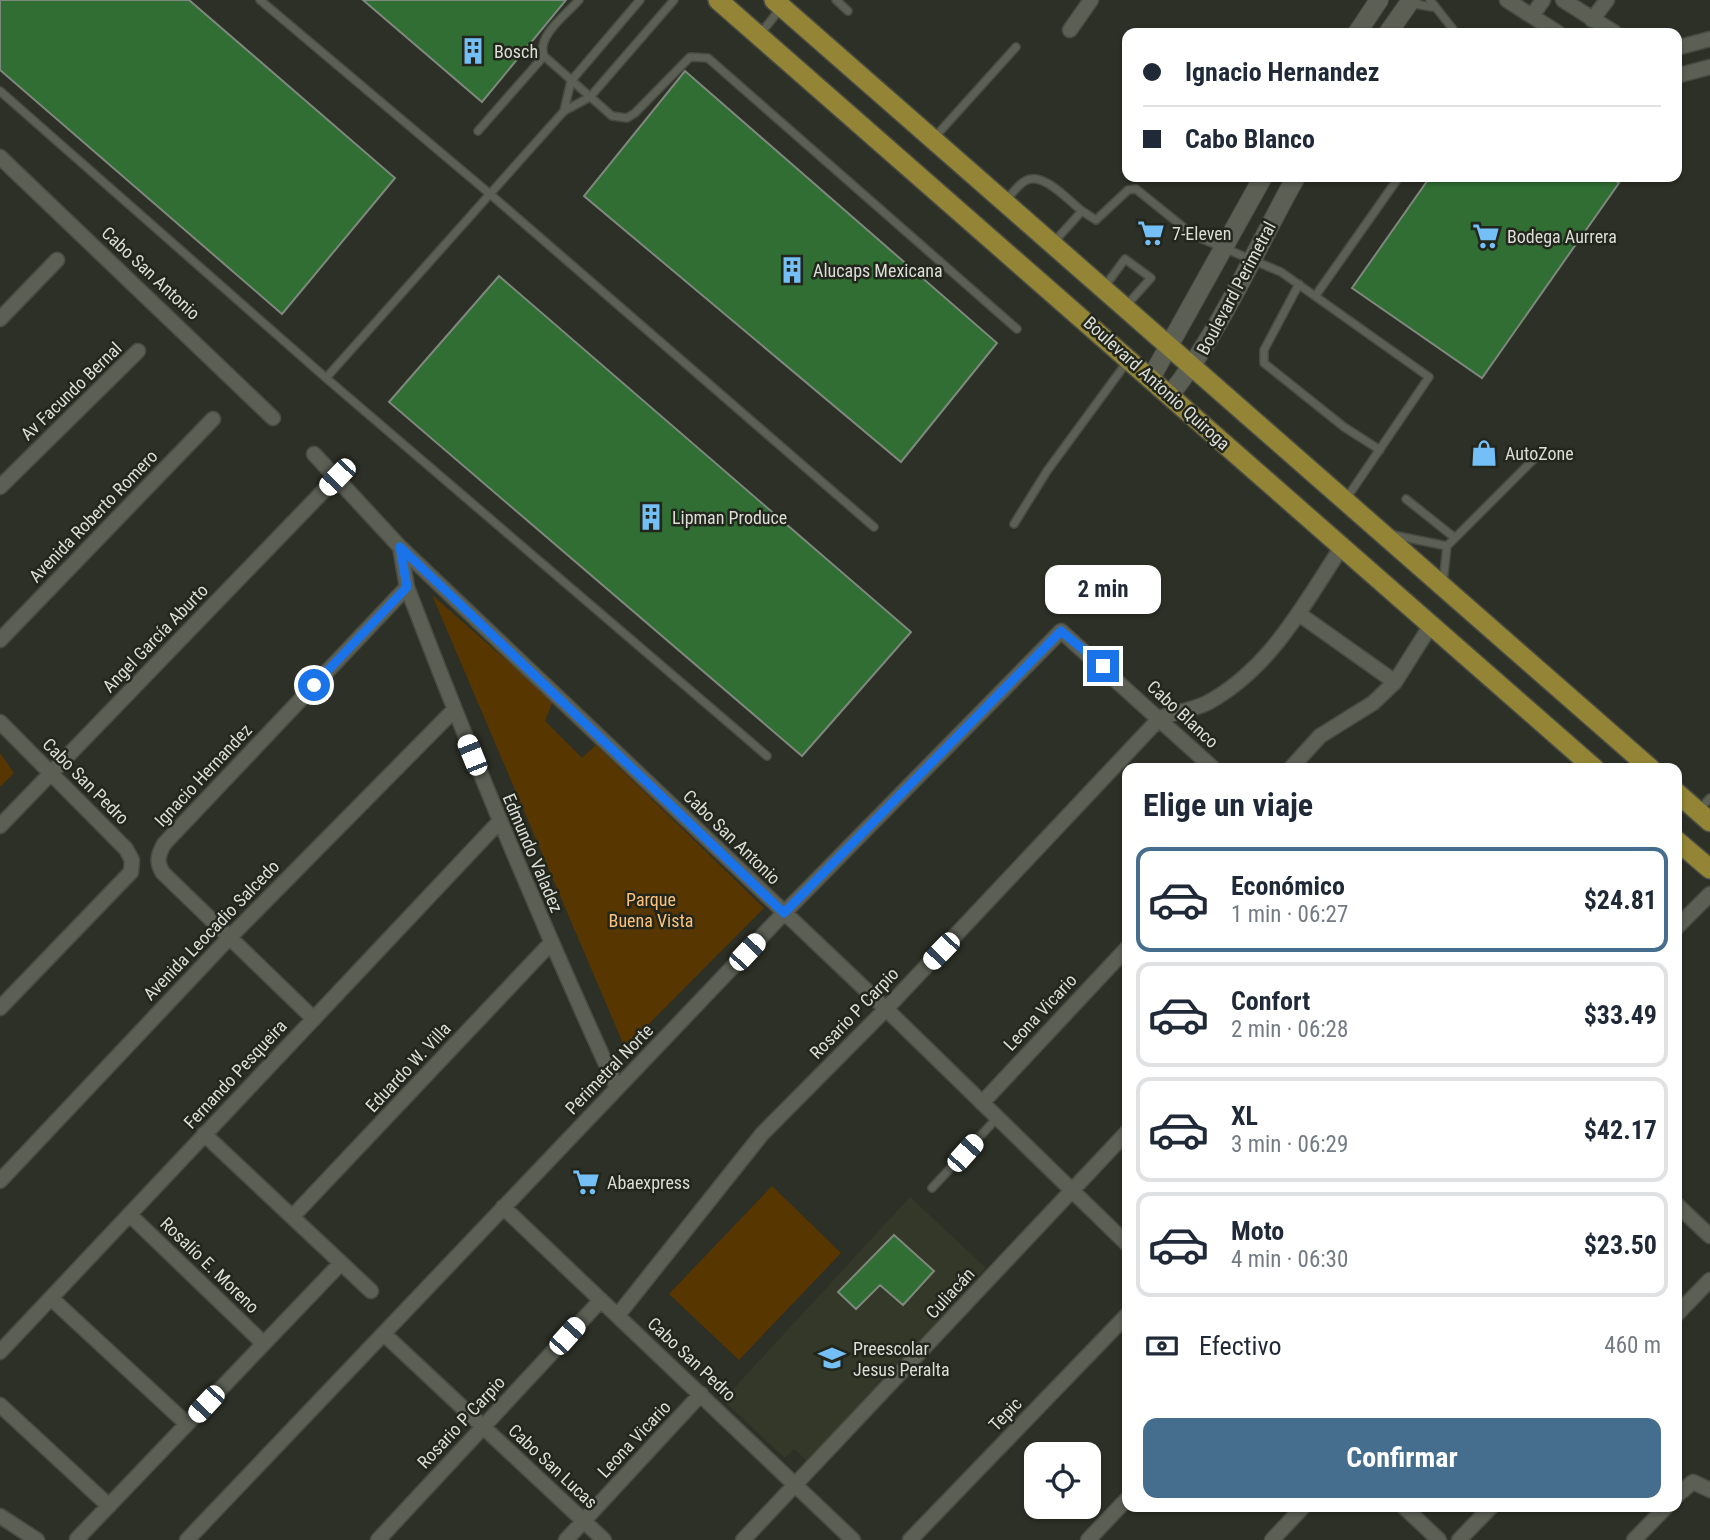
<!DOCTYPE html>
<html lang="es">
<meta charset="utf-8">
<style>
:root{--surface:#fff;--page:#f6f6f7;--text:#1f2937;--muted:#747a83;--line:#e0e1e3;--accent:#456d8d}
body{margin:0;font-family:"Roboto Condensed",sans-serif;background:var(--page);color:var(--text);height:100vh;display:flex;flex-direction:column;font-size:26px;white-space:nowrap}
*{box-sizing:border-box;margin:0}
p{font-size:23px;color:var(--muted)}
.icon{flex:none;width:38px;height:38px;fill:none;stroke:currentColor;stroke-width:2;stroke-linecap:round;stroke-linejoin:round}
.map{position:relative;flex:1;overflow:hidden}
.side{position:absolute;left:1122px;top:763px;width:560px;height:749px;display:flex;flex-direction:column;background:var(--surface);border-radius:14px;box-shadow:0 2px 5px #0004}
.side>*{flex:none}
.top-card{position:absolute;left:1122px;top:28px;width:560px;height:154px;border-radius:14px;box-shadow:0 2px 5px #0004;display:grid;align-content:center;height:154px;padding:0 21px;background:var(--surface)}
.controls{position:absolute;left:1024px;top:1442px;display:grid;gap:14px}
.controls a{display:grid;place-items:center;width:77px;height:77px;border-radius:14px;background:var(--surface);box-shadow:0 2px 5px #0004;font-size:35px}
.end{position:absolute;width:32px;height:32px;margin:-16px;border:9px solid #1a73e8;background:#fff;box-shadow:0 0 0 4px #fff}
.from{border-radius:50%}
.bubble{position:absolute;height:49px;border-radius:14px;background:var(--surface);box-shadow:0 2px 5px #0004;font-size:23px;font-weight:700;line-height:49px;text-align:center}
.car{position:absolute;width:21px;height:42px;margin:-21px -10px;border-radius:9px;box-shadow:0 0 5px 2px #0007;background:linear-gradient(#fff 24%,#345 0 40%,#fff 0 76%,#345 0 86%,#fff 0)}
.top-card b{display:flex;align-items:center;gap:24px;height:66px;font-size:26px}
.top-card b+b{border-top:2px solid var(--line)}
.top-card i{width:18px;height:18px;background:var(--text)}
ul{padding:0;list-style:none}
li{display:flex;align-items:center;gap:21px;height:105px;margin:0 14px 10px;padding:0 7px;border:4px solid var(--line);border-radius:14px}
li div{flex:1}
li b{display:block;font-size:26px}
li em{font-style:normal;font-weight:700}
li.selected{border-color:var(--accent)}
li>.icon{width:63px;height:63px;stroke-width:1.5}
h2{padding:0 21px;font-size:32px;line-height:84px}
.pay{display:flex;align-items:center;gap:18px;height:77px;padding:0 21px;font-size:26px}
.pay p{margin-inline-start:auto}
.action{display:flex;gap:14px;margin-top:auto;padding:14px 21px}
.action a{flex:1;height:80px;border-radius:14px;background:var(--accent);color:#fff;font-size:28px;font-weight:700;line-height:80px;text-align:center}
.map>svg:first-child{display:block}
</style>
<div class="map">
<svg width="1710" height="1540" viewBox="0 0 1710 1540">
<rect width="100%" height="100%" fill="#2d3026"/>
<path fill="#333828" d="M910 1197 986 1268 807 1461 794 1449 785 1458 723 1400Z"/>
<path fill="#573600" d="M432 595 553 701 545 721 582 758 596 745 764 908 625 1048Z
M0 753 14 773 0 787Z
M772 1186 841 1253 739 1360 669 1294Z"/>
<path fill="#306e33" stroke="#7e887e" stroke-width="2" d="M0 0H189L395 178 282 314 0 70Z
M363 0H566L482 102Z
M685 71 997 343 901 462 584 196Z
M1430 177H1609L1619 183 1482 378 1352 288Z
M499 276 911 632 802 756 389 402Z
M894 1235 934 1271 903 1305 880 1285 856 1309 838 1292Z"/>
<g fill="none" stroke-linecap="round" stroke-linejoin="round">
<defs>
<path id="service" d="M260 0 490 194 564 111 590 97 674 0
M579 0C566 15 536 36 544 56L612 116 627 118 635 113 690 57 708 58 1017 329
M836 0 848 11
M1430 0 1456 33
M1409 3 1432 7
M760 34 781 8
M0 91 326 378
M564 111 571 81 640 0
M478 131 544 56
M934 138 1016 47
M1005 201C1011 195 1018 185 1025 181 1042 170 1069 201 1082 211
M1053 243 1082 211 1096 220 1128 190 1136 189 1193 235 1281 272 1429 377 1346 499
M1299 284 1264 350V363L1344 427 1380 450
M1105 286 1125 259 1151 278 1125 307
M1316 295 1399 177
M1406 499 1455 538
M1014 524 1047 471 1127 362
M1393 535 1447 546
M1443 583 1447 546 1533 460
M767 756 326 378 490 194 874 527
M1698 811 1710 798
M932 1188 997 1118"/>
<path id="minor" d="M1507 0 1558 33
M1563 0 1615 33
M1532 16 1543 0
M1592 20 1607 0
M1070 30 1091 0
M1676 48 1710 39
M1676 76 1710 67
M0 157 273 418
M0 319 57 260
M314 454 400 547 886 1009 1127 1244
M0 487 138 351
M400 547 407 587C472 757 541 923 617 1088
M1299 614 1395 682
M0 640 213 419
M0 722 126 849 132 860 131 872 0 1008
M1291 768 1320 736 1373 703 1395 682 1431 625
M0 826 337 477
M1676 928 1710 894
M314 1019 163 873C156 862 158 855 164 844L407 587
M982 1103 1127 948
M204 1134 371 1291
M0 1181 228 939 454 710
M1676 1204 1710 1236
M503 1207 853 1540
M130 1215 263 1343
M293 1216 550 944
M52 1299 187 1424
M618 1315 762 1134 886 1009 1160 718C1175 712 1193 710 1207 703 1270 669 1303 606 1341 548
M1676 1315 1710 1280
M384 1334 604 1540
M0 1352 499 822
M0 1405 109 1506
M1676 1496 1693 1482 1710 1490
M1404 1507 1439 1540
M0 1516 37 1540
M77 1539 341 1263
M187 1540 784 913 1061 631 1213 768
M378 1540 601 1300
M566 1540 701 1394
M743 1540 1127 1132
M910 1540 1127 1315
M1088 1540 1127 1499
M1272 1540 1303 1507
M1459 1540 1491 1507
M1634 1540 1666 1507"/>
<path id="tertiary" d="M1357 33 1379 0
M1388 33 1411 0
M1151 378 1263 177
M1170 395C1222 329 1255 250 1296 177"/>
<path id="primary" d="M718 0 1594 768
M774 0 1650 768
M1676 792 1710 822
M1676 840 1710 869"/>
</defs>
<use href="#service" stroke="#484b42" stroke-width="10"/>
<use href="#minor" stroke="#484b42" stroke-width="17"/>
<use href="#tertiary" stroke="#484b42" stroke-width="20"/>
<use href="#primary" stroke="#484b42" stroke-width="22"/>
<use href="#service" stroke="#5c5f54" stroke-width="7"/>
<use href="#minor" stroke="#5c5f54" stroke-width="14"/>
<use href="#tertiary" stroke="#5c5f54" stroke-width="18"/>
<use href="#primary" stroke="#938535" stroke-width="19"/>
</g>
<g fill="none" stroke-linecap="round" stroke-linejoin="round">
<path stroke="#1a73e8" stroke-width="9" d="M314 685 407 587 400 547 784 913 1061 631 1103 666"/>
</g>
<defs>
<symbol id="building-bare" viewBox="-9 -9 18 18"><path d="M-4-6H4V6H1V3H-1V6H-4ZM-2.5-4.3h1.7v1.8h-1.7ZM.8-4.3h1.7v1.8H.8ZM-2.5-1h1.7V.8h-1.7ZM.8-1h1.7V.8H.8Z" fill="#74c0f6" stroke="#23261c" stroke-width="2.5" paint-order="stroke"/></symbol>
<symbol id="supermarket-bare" viewBox="-9 -9 18 18"><path d="M-6-5.5h2.5l.6 2H6L4.5 2H-2.5L-4.4-4H-6ZM-1.5 3.2a1.3 1.3 0 1 0 .1 0ZM3 3.2a1.3 1.3 0 1 0 .1 0Z" fill="#74c0f6" stroke="#23261c" stroke-width="2.5" paint-order="stroke"/></symbol>
<symbol id="shop-bare" viewBox="-9 -9 18 18"><path d="M-5-2.5h2.3a2.7 3.5 0 0 1 5.4 0H5L5.5 6h-11ZM-1.5-2.5h3a1.5 2.3 0 0 0-3 0Z" fill="#74c0f6" stroke="#23261c" stroke-width="2.5" paint-order="stroke"/></symbol>
<symbol id="school-bare" viewBox="-9 -9 18 18"><path d="M0-5L7-2L0 1L-7-2ZM-4 1L0 2.5L4 1V4Q0 6-4 4Z" fill="#74c0f6" stroke="#23261c" stroke-width="2.5" paint-order="stroke"/></symbol>
</defs>
<g fill-rule="evenodd">
<use href="#building-bare" x="454" y="32" width="38" height="38"/>
<use href="#supermarket-bare" x="1132" y="214" width="38" height="38"/>
<use href="#supermarket-bare" x="1467" y="217" width="38" height="38"/>
<use href="#building-bare" x="773" y="251" width="38" height="38"/>
<use href="#shop-bare" x="1465" y="434" width="38" height="38"/>
<use href="#building-bare" x="632" y="498" width="38" height="38"/>
<use href="#supermarket-bare" x="567" y="1163" width="38" height="38"/>
<use href="#school-bare" x="813" y="1339" width="38" height="38"/>
</g>
<g text-anchor="middle" dominant-baseline="central" stroke-width="5" stroke-linejoin="round" paint-order="stroke">
<g font-size="18" fill="#dbddd7" stroke="#23261c" text-anchor="start">
<text x="494" y="51">Bosch</text>
<text x="1172" y="233">7-Eleven</text>
<text x="1507" y="236">Bodega Aurrera</text>
<text x="813" y="270">Alucaps Mexicana</text>
<text x="1505" y="453">AutoZone</text>
<text x="672" y="517">Lipman Produce</text>
<text x="607" y="1182">Abaexpress</text>
<text x="853" y="1348">Preescolar<tspan x="853" dy="21">Jesus Peralta</tspan></text>
</g>
<g font-size="18" fill="#dbddd7" stroke="#23261c">
<text transform="translate(151 273) rotate(43)">Cabo San Antonio</text>
<text transform="translate(1236 288) rotate(-62)">Boulevard Perimetral</text>
<text transform="translate(1157 383) rotate(42)">Boulevard Antonio Quiroga</text>
<text transform="translate(71 391) rotate(-44)">Av Facundo Bernal</text>
<text transform="translate(93 516) rotate(-46)">Avenida Roberto Romero</text>
<text transform="translate(155 638) rotate(-46)">Angel García Aburto</text>
<text transform="translate(1183 714) rotate(43)">Cabo Blanco</text>
<text transform="translate(203 775) rotate(-47)">Ignacio Hernandez</text>
<text transform="translate(86 781) rotate(45)">Cabo San Pedro</text>
<text transform="translate(732 837) rotate(44)">Cabo San Antonio</text>
<text transform="translate(533 853) rotate(67)">Edmundo Valadez</text>
<text transform="translate(211 930) rotate(-46)">Avenida Leocadio Salcedo</text>
<text transform="translate(1040 1012) rotate(-47)">Leona Vicario</text>
<text transform="translate(854 1013) rotate(-46)">Rosario P Carpio</text>
<text transform="translate(408 1067) rotate(-47)">Eduardo W. Villa</text>
<text transform="translate(609 1069) rotate(-46)">Perimetral Norte</text>
<text transform="translate(235 1074) rotate(-47)">Fernando Pesqueira</text>
<text transform="translate(210 1265) rotate(44)">Rosalío E. Moreno</text>
<text transform="translate(950 1293) rotate(-47)">Culiacán</text>
<text transform="translate(692 1359) rotate(43)">Cabo San Pedro</text>
<text transform="translate(1005 1414) rotate(-46)">Tepic</text>
<text transform="translate(461 1422) rotate(-47)">Rosario P Carpio</text>
<text transform="translate(634 1439) rotate(-47)">Leona Vicario</text>
<text transform="translate(553 1466) rotate(43)">Cabo San Lucas</text>
</g>
<g font-size="18" fill="#fcc279" stroke="#23261c">
<text x="651" y="899">Parque<tspan x="651" dy="21">Buena Vista</tspan></text>
</g>
</g>
</svg>
<div class="controls">
<a><svg class="icon" aria-label="locate" viewBox="0 0 24 24"><circle cx="12" cy="12" r="6"/><path d="M12 2v4M12 18v4M2 12h4M18 12h4"/></svg></a>
</div>
<i class="end from" style="left:314px;top:685px"></i>
<i class="end" style="left:1103px;top:666px"></i>
<div class="bubble" style="left:1045px;top:565px;width:116px">2 min</div>
<i class="car" style="left:337px;top:477px;rotate:224deg"></i>
<i class="car" style="left:472px;top:755px;rotate:338deg"></i>
<i class="car" style="left:941px;top:951px;rotate:224deg"></i>
<i class="car" style="left:747px;top:952px;rotate:43deg"></i>
<i class="car" style="left:965px;top:1153px;rotate:42deg"></i>
<i class="car" style="left:567px;top:1336px;rotate:42deg"></i>
<i class="car" style="left:206px;top:1404px;rotate:223deg"></i>
<div class="top-card">
<b><i class="from"></i>Ignacio Hernandez</b>
<b><i></i>Cabo Blanco</b>
</div>
<section class="side">
<h2>Elige un viaje</h2>
<ul>
<li class="selected"><svg class="icon" aria-label="car" viewBox="0 0 24 24"><path d="M5 17H2v-5l4-1 3-4h7l3 4 3 1v5h-3M9 17h6M6 11h13"/><circle cx="7" cy="17" r="2"/><circle cx="17" cy="17" r="2"/></svg><div><b>Económico</b><p>1 min · 06:27</p></div><em>$24.81</em></li>
<li><svg class="icon" aria-label="car" viewBox="0 0 24 24"><path d="M5 17H2v-5l4-1 3-4h7l3 4 3 1v5h-3M9 17h6M6 11h13"/><circle cx="7" cy="17" r="2"/><circle cx="17" cy="17" r="2"/></svg><div><b>Confort</b><p>2 min · 06:28</p></div><em>$33.49</em></li>
<li><svg class="icon" aria-label="car" viewBox="0 0 24 24"><path d="M5 17H2v-5l4-1 3-4h7l3 4 3 1v5h-3M9 17h6M6 11h13"/><circle cx="7" cy="17" r="2"/><circle cx="17" cy="17" r="2"/></svg><div><b>XL</b><p>3 min · 06:29</p></div><em>$42.17</em></li>
<li><svg class="icon" aria-label="car" viewBox="0 0 24 24"><path d="M5 17H2v-5l4-1 3-4h7l3 4 3 1v5h-3M9 17h6M6 11h13"/><circle cx="7" cy="17" r="2"/><circle cx="17" cy="17" r="2"/></svg><div><b>Moto</b><p>4 min · 06:30</p></div><em>$23.50</em></li>
</ul>
<div class="pay"><svg class="icon" aria-label="cash" viewBox="0 0 24 24"><path d="M3 7h18v10H3z"/><circle cx="12" cy="12" r="2"/></svg>Efectivo<p>460 m</p></div>
<div class="action"><a>Confirmar</a></div>
</section>
</div>
